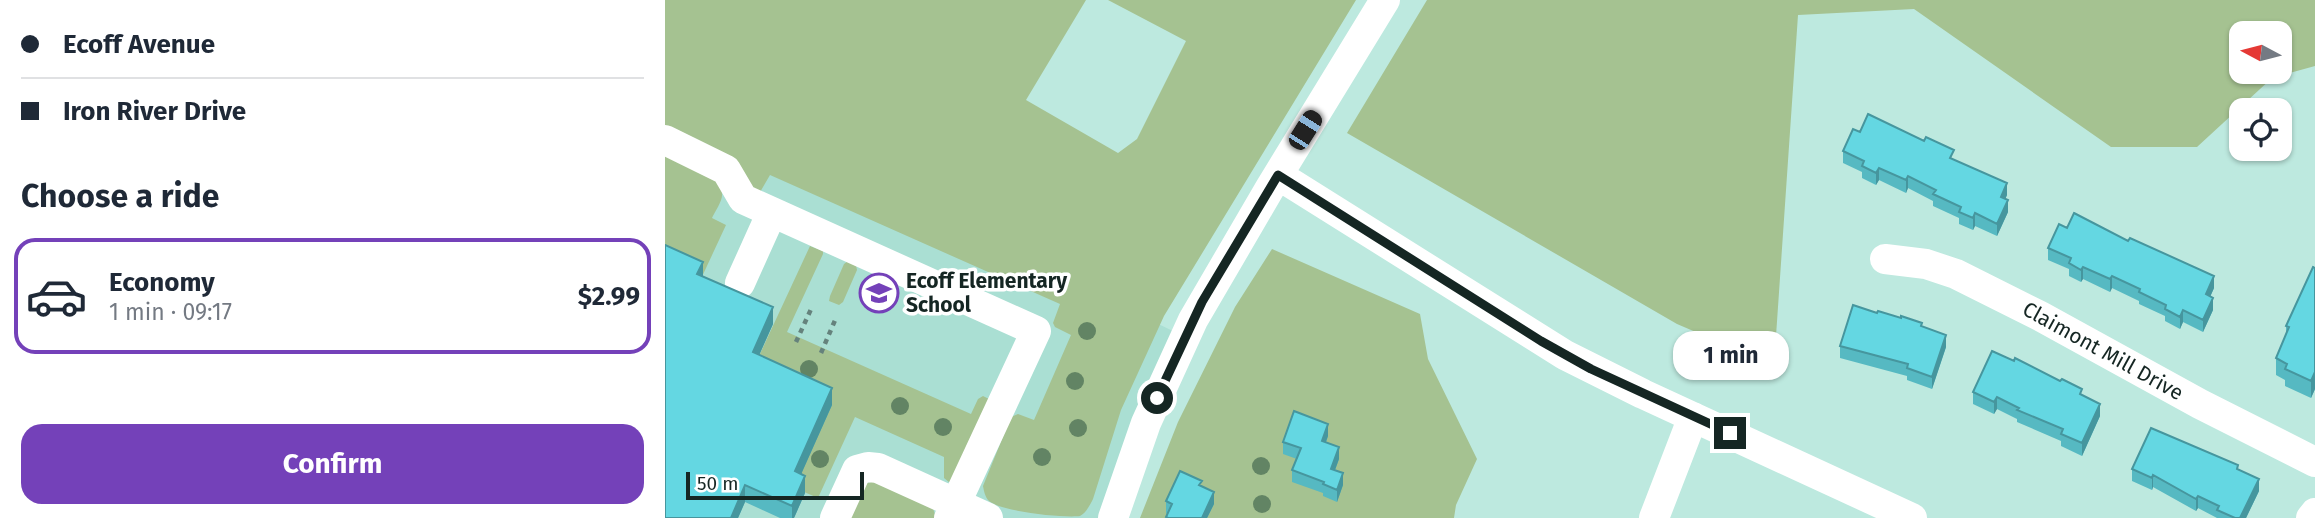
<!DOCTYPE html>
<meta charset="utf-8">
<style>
:root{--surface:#fff;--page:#f2f2f3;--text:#1f2937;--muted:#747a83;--line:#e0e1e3;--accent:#7441b9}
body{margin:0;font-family:"Fira Sans",sans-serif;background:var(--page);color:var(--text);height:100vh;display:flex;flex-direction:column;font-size:26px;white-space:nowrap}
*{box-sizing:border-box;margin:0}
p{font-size:23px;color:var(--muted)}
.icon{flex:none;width:38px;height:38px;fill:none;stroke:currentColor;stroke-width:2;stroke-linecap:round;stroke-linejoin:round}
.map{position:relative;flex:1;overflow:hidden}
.drawer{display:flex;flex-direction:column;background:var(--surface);width:665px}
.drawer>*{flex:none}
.guide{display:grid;align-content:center;height:154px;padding:0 21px;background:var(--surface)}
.needle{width:46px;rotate:277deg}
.controls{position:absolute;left:1564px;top:21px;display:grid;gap:14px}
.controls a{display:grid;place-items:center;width:63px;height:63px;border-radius:14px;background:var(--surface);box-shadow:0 2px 5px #0004;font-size:35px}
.scale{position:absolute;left:21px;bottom:18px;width:178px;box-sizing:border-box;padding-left:7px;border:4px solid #152623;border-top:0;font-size:19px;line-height:24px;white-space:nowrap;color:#152623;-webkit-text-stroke:5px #fff;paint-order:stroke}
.end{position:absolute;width:32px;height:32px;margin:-16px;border:9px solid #152623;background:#fff;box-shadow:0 0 0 4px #fff}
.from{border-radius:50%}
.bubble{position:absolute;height:49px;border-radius:21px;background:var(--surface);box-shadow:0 2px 5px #0004;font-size:23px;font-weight:700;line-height:49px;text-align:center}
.car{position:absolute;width:21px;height:42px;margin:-21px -10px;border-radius:9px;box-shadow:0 0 5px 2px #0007;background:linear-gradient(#222 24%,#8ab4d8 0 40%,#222 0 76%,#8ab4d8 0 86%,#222 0)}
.guide b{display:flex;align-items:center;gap:24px;height:66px;font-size:26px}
.guide b+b{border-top:2px solid var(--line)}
.guide i{width:18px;height:18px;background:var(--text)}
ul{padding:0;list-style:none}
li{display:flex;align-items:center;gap:21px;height:116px;margin:0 14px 10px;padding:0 7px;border:4px solid transparent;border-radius:21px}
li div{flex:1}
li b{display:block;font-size:26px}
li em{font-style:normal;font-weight:700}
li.selected{border-color:var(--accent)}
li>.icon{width:63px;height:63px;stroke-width:1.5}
h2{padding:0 21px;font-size:32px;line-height:84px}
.primary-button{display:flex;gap:14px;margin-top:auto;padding:14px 21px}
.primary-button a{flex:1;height:80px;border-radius:21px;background:var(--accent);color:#fff;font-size:28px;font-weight:700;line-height:80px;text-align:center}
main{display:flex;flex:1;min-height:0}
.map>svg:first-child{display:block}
</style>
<main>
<section class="drawer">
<div class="guide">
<b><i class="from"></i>Ecoff Avenue</b>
<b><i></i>Iron River Drive</b>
</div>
<h2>Choose a ride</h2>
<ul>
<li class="selected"><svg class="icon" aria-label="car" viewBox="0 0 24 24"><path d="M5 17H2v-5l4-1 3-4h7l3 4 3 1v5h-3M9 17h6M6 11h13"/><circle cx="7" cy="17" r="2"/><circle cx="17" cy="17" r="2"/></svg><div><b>Economy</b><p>1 min · 09:17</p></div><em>$2.99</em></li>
</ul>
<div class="primary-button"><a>Confirm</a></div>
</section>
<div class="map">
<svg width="1650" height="518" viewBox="0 0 1650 518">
<rect width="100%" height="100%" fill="#bde9df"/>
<path fill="#aadfd3" d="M0 86 512 333 446 518H0Z"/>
<path fill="#a5c291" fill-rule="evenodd" d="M0 0H421L361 100 453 153 472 139 521 41 443 0H691L499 316 456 410 428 499C425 505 421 513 415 516 399 518 337 512 324 501 320 497 319 491 318 486L346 417 353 414 369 420 406 335 390 327 388 323 395 304 105 175 94 194 0 128Z
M762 0H1650V66L1607 78 1532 147H1446L1249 9 1133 15 1111 336 1075 351 1012 324 682 133ZM1577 33H1615V72H1577Z
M0 152C16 160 55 172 57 193 58 201 50 211 47 218L61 225 35 281 0 266Z
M145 246 158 251V254L122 332 306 414 313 399 318 396 324 399 285 483 279 478V457L190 417 153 498 130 488 88 369Z
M607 249 755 314 763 359 812 459 791 505 789 518H475L513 422 570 307Z
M183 261 191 265 192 270 178 302 174 305 164 301 165 296 179 264Z
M210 481 267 505 271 518H183L202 483Z"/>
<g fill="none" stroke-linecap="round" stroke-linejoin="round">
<path stroke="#65827c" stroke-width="4.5" stroke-dasharray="5 5" stroke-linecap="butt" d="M131 342 147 307
M156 353 171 318"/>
<path stroke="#fff" stroke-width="30" d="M0 140 61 170 78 199 371 331 284 518
M613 175 900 355 978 394 1247 518
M1220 259 1261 264 1291 274 1375 316 1535 404 1650 462
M75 283 107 212
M170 518 192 470 203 467 213 468 323 518
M448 518 481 423 528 320 605 188 720 0
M989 518 1028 417
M1646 518 1650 513"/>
</g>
<g fill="#628464">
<circle cx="422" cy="331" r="9"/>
<circle cx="144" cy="369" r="9"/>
<circle cx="410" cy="381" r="9"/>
<circle cx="235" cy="406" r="9"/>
<circle cx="278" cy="427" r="9"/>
<circle cx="413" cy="428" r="9"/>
<circle cx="377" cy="457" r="9"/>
<circle cx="155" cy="459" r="9"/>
<circle cx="596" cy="466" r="9"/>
<circle cx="597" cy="504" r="9"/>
</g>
<path fill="#56b9c2" d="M1178 151 1289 160 1342 195 1340 199 1343 212 1332 236 1310 226 1308 230 1294 224V218L1268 206V201L1243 188 1241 193 1214 180 1211 185 1197 178V172L1178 163Z
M1402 228 1463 241 1549 288 1545 297 1548 310 1538 332 1518 322 1515 329 1500 321V316L1474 304V301L1447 288 1445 292 1418 279 1416 282 1404 276V269L1383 260V248Z
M1650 268V389L1646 398 1620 386V380L1611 375V358L1621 336V326Z
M38 276 108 324 94 355 167 405 136 474 140 493 129 518H115L80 502 73 518H0Z
M1257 327 1281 347 1267 389 1242 380V376L1175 358V346Z
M1349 361 1417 396 1435 416 1417 456 1396 446V441L1352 422V419L1332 409 1329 414 1308 404V392Z
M663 436 661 442 674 459 670 470 678 485 672 502 658 496V493L627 482V470L632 459 618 454V442Z
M1467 469 1573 470 1594 491 1581 518H1552L1533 508 1531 511 1488 487 1487 490 1467 481Z
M537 486 549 504 542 518H501L502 514 501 513V501Z"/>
<path fill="#46969e" d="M1214 168V180L1211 185V173Z
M1243 176V188L1241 193V180Z
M1342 183V195L1336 209V197Z
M1343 200V212L1332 236V224Z
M1310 213V226L1308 230V218Z
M38 262V279L32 274Z
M1418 267V279L1416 282V270Z
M1447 276V288L1445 292V279Z
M1549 276V288L1541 306V294Z
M1548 298V310L1538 332V320Z
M108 307V324L88 369V352Z
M1518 310V322L1515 329V317Z
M1281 335V347L1267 389V377Z
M1650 372V389L1646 398V381Z
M167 388V405L130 488V471Z
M1332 397V409L1329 414V402Z
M1435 404V416L1417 456V443Z
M663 424V436L657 453V441Z
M674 447V459L666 481V469Z
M678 473V485L672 502V490Z
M1488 475V487L1487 490V478Z
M140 476V493L129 518H127V506Z
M1594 479V491L1581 518H1575Z
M80 485V502L73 518H66Z
M549 492V504L542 518H537Z
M1533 496V508L1531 511V499Z"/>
<path fill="#64d7e2" stroke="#46969e" stroke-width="2" d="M1203 114 1259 141 1261 137 1289 150 1285 158 1342 183 1336 197 1343 200 1332 224 1310 213 1308 218 1294 212 1296 207 1268 194 1271 190 1243 176 1241 180 1214 168 1211 173 1197 166 1199 161 1178 151 1188 129 1195 132Z
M1409 213 1463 241 1465 238 1549 276 1541 294 1548 298 1538 320 1518 310 1515 317 1500 309 1501 305 1474 292 1475 289 1447 276 1445 279 1418 267 1416 270 1404 263 1406 258 1383 248 1394 224 1402 228Z
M0 245 38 262 32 274 108 307 88 352 167 388 130 471 140 476 127 506 80 485 66 518H0Z
M1648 267 1650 268V372L1646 381 1620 369 1622 364 1611 358 1624 327 1621 326Z
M1188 305 1212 313 1213 311 1236 318V316L1257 323 1256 326 1281 335 1267 377 1242 368 1243 364 1175 346Z
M1327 351 1349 361 1350 358 1395 381 1397 379 1417 389 1415 394 1435 404 1417 443 1396 434 1398 429 1352 410 1354 408 1332 397 1329 402 1308 392Z
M629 411 663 424 657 441 674 447 666 469 678 473 672 490 658 484 659 482 627 470 636 448 618 442Z
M1486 428 1573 465 1572 469 1594 479 1575 518H1570L1552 510 1554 506 1533 496 1531 499 1488 475 1487 478 1467 469Z
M515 471 537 481 534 485 549 492 537 518H503L501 517 507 504 501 501Z"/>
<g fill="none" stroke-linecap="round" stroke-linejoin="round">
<path stroke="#152623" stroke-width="9" d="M492 398 537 302 613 175 876 341 926 369 1065 433"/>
</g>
<defs>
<symbol id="school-ring" viewBox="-11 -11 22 22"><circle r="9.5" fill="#fff" stroke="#7441b9" stroke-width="1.5"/><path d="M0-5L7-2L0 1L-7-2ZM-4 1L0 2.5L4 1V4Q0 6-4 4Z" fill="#7441b9"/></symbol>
</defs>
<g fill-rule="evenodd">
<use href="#school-ring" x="192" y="271" width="44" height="44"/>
</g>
<g text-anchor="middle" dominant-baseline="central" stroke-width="7" stroke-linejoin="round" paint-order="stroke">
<g font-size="21" font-weight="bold" fill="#152623" stroke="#fff" text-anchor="start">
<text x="241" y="281">Ecoff Elementary<tspan x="241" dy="24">School</tspan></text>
</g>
<g font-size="21" fill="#152623" stroke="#fff">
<text transform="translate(1438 351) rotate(29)">Claimont Mill Drive</text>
</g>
</g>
</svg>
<div class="controls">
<a><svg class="needle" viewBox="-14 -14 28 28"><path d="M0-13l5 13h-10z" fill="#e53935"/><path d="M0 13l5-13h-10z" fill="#747a83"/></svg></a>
<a><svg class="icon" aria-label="locate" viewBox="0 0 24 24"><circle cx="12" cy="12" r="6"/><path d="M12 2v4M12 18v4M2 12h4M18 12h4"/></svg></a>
</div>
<div class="scale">50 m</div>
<i class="end from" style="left:492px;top:398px"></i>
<i class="end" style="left:1065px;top:433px"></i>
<div class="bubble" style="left:1008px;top:331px;width:116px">1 min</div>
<i class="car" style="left:640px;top:130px;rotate:32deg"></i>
</div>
</main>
